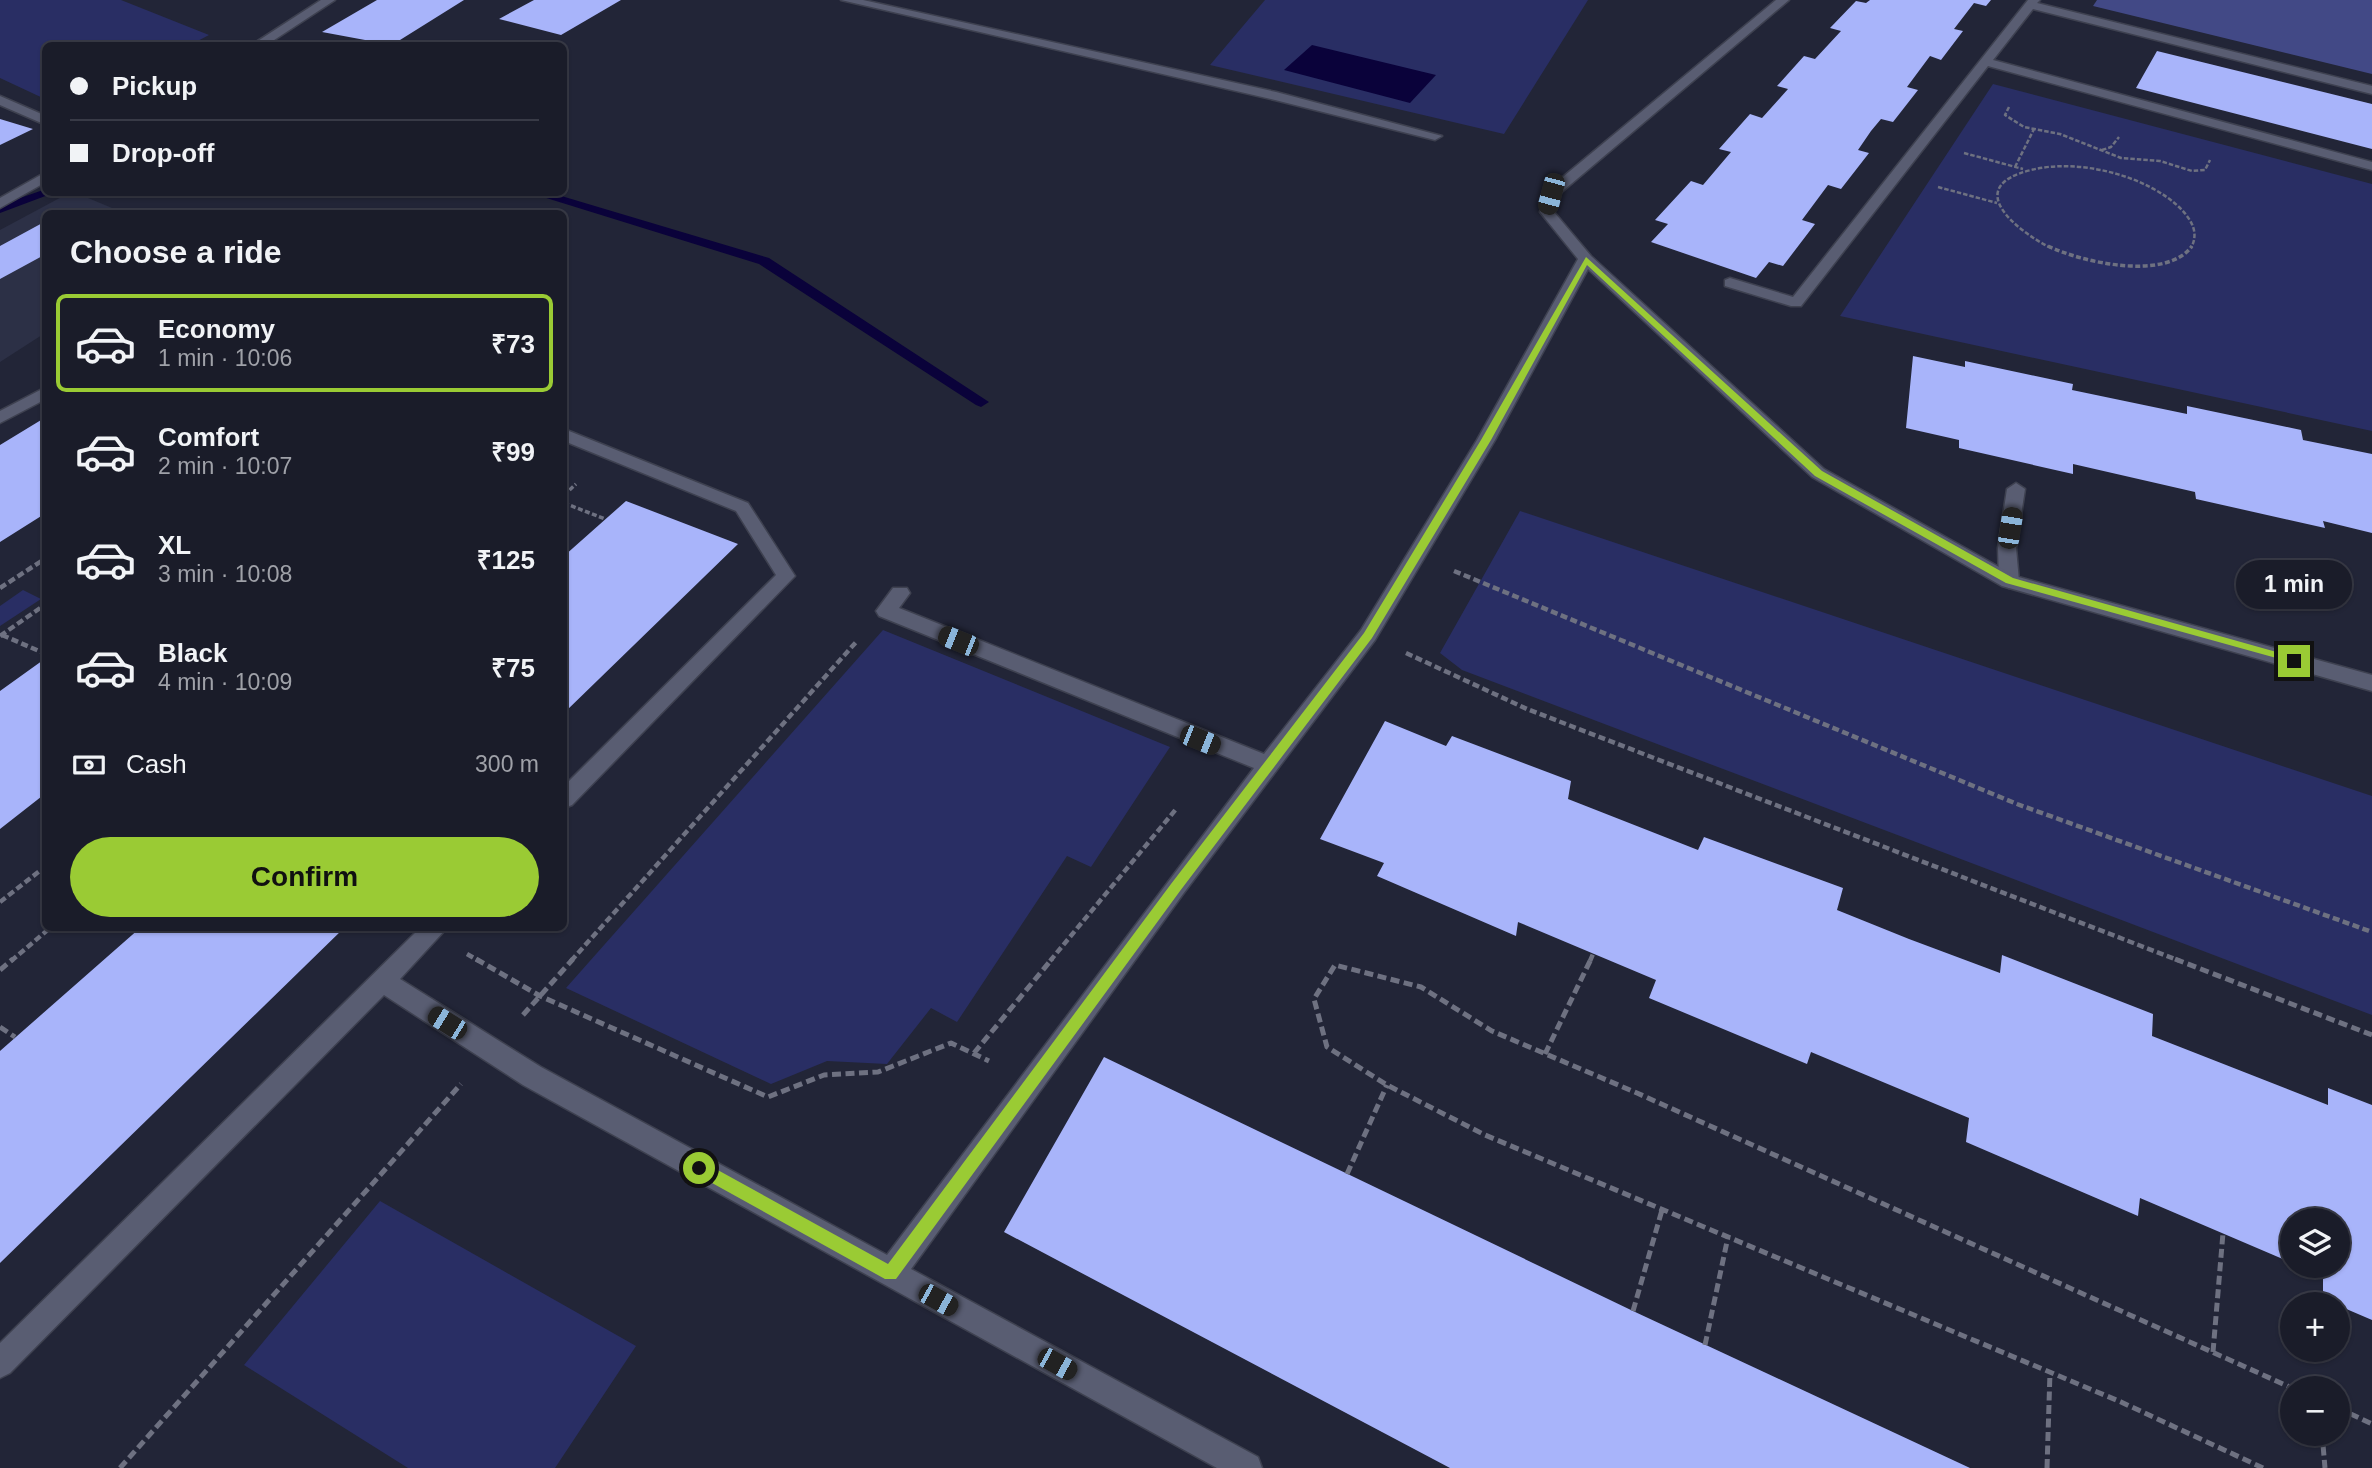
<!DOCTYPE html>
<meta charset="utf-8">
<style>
:root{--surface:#1a1c29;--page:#272935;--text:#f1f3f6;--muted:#9fa1a8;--line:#383a46;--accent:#9acb34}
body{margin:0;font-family:Helvetica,sans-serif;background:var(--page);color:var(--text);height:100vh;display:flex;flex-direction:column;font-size:26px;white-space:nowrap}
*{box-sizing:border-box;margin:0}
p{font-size:23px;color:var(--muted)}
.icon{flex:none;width:38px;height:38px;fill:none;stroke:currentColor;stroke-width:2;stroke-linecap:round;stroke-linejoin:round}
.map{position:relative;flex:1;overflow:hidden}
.sheet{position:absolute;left:42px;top:210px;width:525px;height:721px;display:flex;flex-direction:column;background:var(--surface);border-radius:10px;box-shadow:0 2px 5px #0004,0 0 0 2px var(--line)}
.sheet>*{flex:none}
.banner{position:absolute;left:42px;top:42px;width:525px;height:154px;border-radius:10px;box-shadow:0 2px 5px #0004,0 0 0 2px var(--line);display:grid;align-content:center;height:154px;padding:0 28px;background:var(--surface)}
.buttons{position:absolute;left:2280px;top:1208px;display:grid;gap:14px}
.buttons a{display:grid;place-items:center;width:70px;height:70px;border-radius:50%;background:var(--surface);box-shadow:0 2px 5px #0004,0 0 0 2px var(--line);font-size:35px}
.end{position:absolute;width:32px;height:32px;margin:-16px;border:9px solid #9acb34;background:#111;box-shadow:0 0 0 4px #111}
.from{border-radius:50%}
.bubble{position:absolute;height:49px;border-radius:24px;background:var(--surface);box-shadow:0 2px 5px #0004,0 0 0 2px var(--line);font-size:23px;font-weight:600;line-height:49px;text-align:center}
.car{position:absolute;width:21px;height:42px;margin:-21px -10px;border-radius:9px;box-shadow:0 0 5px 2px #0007;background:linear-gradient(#222 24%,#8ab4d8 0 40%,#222 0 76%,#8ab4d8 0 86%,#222 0)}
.banner b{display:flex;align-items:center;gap:24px;height:66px;font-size:26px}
.banner b+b{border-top:2px solid var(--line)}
.banner i{width:18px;height:18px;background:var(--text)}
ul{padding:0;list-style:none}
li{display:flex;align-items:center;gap:21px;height:98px;margin:0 14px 10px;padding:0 14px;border:4px solid transparent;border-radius:10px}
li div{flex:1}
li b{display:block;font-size:26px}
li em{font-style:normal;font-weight:600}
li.active{border-color:var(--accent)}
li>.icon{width:63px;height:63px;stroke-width:1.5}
h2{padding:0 28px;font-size:32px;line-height:84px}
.pay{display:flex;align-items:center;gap:18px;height:77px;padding:0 28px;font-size:26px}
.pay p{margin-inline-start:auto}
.action{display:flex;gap:14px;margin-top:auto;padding:14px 28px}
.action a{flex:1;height:80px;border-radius:42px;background:var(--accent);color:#111;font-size:28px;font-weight:600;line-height:80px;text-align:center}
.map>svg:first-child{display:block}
</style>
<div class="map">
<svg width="2372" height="1468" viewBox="0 0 2372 1468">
<rect width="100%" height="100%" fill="#222537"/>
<path fill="#2c3046" d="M69 193H76L124 213 46 214 45 333 0 362V230Z"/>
<path fill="#292e64" d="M0 0H121L209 35 190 45 46 46 45 99 0 78Z
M1265 0H1588L1504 134 1210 65Z
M1993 84 2372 184V431L1840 316Z
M1520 511 2372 796V1015L1462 670 1440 653Z
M23 590 41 599 0 626V606Z
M883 630 1170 747 1091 867 1067 856 957 1022 931 1008 887 1064 827 1061 771 1084 566 988Z
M380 1201 636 1346 555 1468H408L244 1365Z"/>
<path fill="#424986" d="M2097 0H2372V74L2093 6Z"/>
<path fill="#0a023a" d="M1312 45 1436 75 1410 103 1284 70Z"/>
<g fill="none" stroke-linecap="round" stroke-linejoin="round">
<path fill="#0a023a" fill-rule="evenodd" d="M46 189V192H56L0 213V205Z
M527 192H548L769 258 989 402 981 407 976 405 759 264Z"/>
</g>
<path fill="#a8b4fa" d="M377 0H464L392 45 322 32Z
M534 0H621L561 35 499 19Z
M1870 0H1991L1986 6 1974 3 1954 29 1963 31 1941 60 1930 56 1907 87 1918 90 1893 122 1881 119 1871 131 1858 150 1869 153 1841 189 1828 185 1802 220 1815 224 1783 266 1769 262 1756 278 1651 242 1668 224 1655 220 1691 181 1703 185 1731 152 1719 149 1750 114 1762 118 1788 89 1777 86 1804 56 1815 59 1841 31 1830 28 1856 1 1866 3Z
M2157 51 2372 104V149L2136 88Z
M0 119 33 129 0 145Z
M46 221V254L0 279V246Z
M1913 356 1965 367V361L2073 384 2072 390 2187 414V406L2301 430 2303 440 2372 454V533L2323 521 2325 528 2196 499 2195 492 2073 464V474L1959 448V440L1906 428Z
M46 417V513L0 542V445Z
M626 501 738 544 564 713V556Z
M46 658V793L0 829V691Z
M1385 721 1446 746 1452 736 1571 781 1568 799 1698 850 1704 837 1843 888 1837 910 1909 939 2000 973 2002 955 2153 1014 2152 1036 2328 1105V1088L2372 1105V1320L2323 1299V1276L2298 1265H2338V1220H2292V1263L2140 1198 2138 1216 1966 1142 1969 1118 1811 1052 1807 1064 1649 998 1656 980 1518 922 1516 936 1377 876 1384 863 1320 839Z
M140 928H344L0 1263V1051Z
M1104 1057 1633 1311 1970 1468H1450L1004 1232Z"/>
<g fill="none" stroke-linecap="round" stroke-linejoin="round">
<defs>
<path id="service" d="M0 96 46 116V125L0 105Z
M2016 483 2025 489 2016 548 2019 581 2009 588 1999 581 1998 548 2007 489Z"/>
<path id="minor" d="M841 0H863L1276 92 1442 136 1435 140 1275 100Z
M1776 0H1789L1558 195 1554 212 1591 256 1824 469 2015 576 2372 675V691L2002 586 1812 477 1588 269 1495 440 1375 640 1183 894 911 1269 1258 1457 1262 1468H1217L523 1085 384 995 10 1373 0 1378V1343L420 928H447L400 979 541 1067 887 1255 1254 768 879 616 876 611 893 588H907L910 593 899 608 1264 754 1361 630 1477 440 1578 259 1540 212 1546 191Z
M2028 0H2040L2037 3 2372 86V94L2033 9 1993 60 2372 162V170L1988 66 1801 306H1791L1725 286V280L1730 278 1793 297Z
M46 387V399L0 423V411Z
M564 429 748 503 795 576 572 805 564 808V786L776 575 736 511 564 441Z"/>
<path id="tertiary" d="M321 0H335L265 46H250Z
M46 172V182L0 208V198Z"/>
</defs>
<use href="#service" stroke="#3e4150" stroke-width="3"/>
<use href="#minor" stroke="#3e4150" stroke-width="3"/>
<use href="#tertiary" stroke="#3e4150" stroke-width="3"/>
<path stroke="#6e7181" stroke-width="2.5" stroke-dasharray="4.5 2" stroke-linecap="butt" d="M2009 107 2005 115 2024 127 2060 134 2121 158 2160 161 2192 171 2205 170 2210 160
M2102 150 2111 147 2119 137
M1964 153 2023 169
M2015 167 2034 129
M1938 187 1997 203
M2051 248C2017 231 1961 187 2031 170 2077 158 2148 175 2182 210 2192 221 2199 233 2191 248"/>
<path stroke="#6e7181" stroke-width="3.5" stroke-dasharray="5 2.5" stroke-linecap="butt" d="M2048 246C2081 262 2166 282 2192 246
M564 495 576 484
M564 503 605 519
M40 562 46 558"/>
<path stroke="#6e7181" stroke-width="4.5" stroke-dasharray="7 3.5" stroke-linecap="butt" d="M1454 571 2017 804 2372 932
M0 588 43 560
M2 635 46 654
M0 636 46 604
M1406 653 1527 709 2180 961
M0 902 46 866
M467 954 479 961
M11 961 50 928
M571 961 857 641
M1050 961 1177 808
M1590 961 1593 954"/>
<path stroke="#6e7181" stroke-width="5" stroke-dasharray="9 4.5" stroke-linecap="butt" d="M476 959 540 996 768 1097 824 1075 878 1072 951 1043 989 1061
M2175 959 2372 1035
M0 970 13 959
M523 1015 573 959
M0 1027 15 1037
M974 1053 1052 959
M1545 1054 1591 959
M1347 1174 1387 1085
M1633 1311 1662 1210
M1705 1345 1728 1237
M2213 1352 2223 1233
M2338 1408 2372 1424
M2322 1433 2325 1468
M120 1468 461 1084
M2047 1468 2050 1372
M2263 1468 2121 1402 1485 1135 1387 1085 1327 1047 1314 999 1335 965 1421 987 1492 1031 1637 1093 2292 1388"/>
<use href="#service" fill="#595d72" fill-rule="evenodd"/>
<use href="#minor" fill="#595d72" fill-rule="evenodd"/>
<use href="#tertiary" fill="#595d72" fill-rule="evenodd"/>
</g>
<path fill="#9acb34" d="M1586 257 1822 471 2013 578 2294 657 2298 658V664L2006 583 1815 476 1587 265 1491 440 1372 638 1180 891 896 1279H885L694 1173V1163H705L888 1264 1171 884 1364 633 1481 440Z"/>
</svg>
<div class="buttons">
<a><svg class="icon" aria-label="layers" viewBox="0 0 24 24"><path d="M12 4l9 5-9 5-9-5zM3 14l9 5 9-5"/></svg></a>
<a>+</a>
<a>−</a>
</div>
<i class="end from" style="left:699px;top:1168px"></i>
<i class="end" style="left:2294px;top:661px"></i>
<div class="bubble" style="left:2236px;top:560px;width:116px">1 min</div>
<i class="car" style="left:1551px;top:194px;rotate:195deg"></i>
<i class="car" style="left:2010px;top:528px;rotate:9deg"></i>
<i class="car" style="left:958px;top:641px;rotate:292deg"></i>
<i class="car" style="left:1200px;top:740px;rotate:112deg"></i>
<i class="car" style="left:447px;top:1023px;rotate:302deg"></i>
<i class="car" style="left:938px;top:1300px;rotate:119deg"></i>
<i class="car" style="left:1057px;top:1364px;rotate:119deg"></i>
<div class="banner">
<b><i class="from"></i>Pickup</b>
<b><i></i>Drop-off</b>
</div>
<section class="sheet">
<h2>Choose a ride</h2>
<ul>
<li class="active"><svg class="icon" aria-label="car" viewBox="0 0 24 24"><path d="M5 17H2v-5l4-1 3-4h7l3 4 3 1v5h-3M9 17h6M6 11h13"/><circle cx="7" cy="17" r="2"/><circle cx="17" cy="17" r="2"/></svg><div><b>Economy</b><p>1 min · 10:06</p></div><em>₹73</em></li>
<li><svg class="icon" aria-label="car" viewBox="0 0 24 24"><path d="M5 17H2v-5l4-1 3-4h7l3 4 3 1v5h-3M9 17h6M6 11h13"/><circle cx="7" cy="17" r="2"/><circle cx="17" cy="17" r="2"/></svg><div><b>Comfort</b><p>2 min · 10:07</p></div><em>₹99</em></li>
<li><svg class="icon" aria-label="car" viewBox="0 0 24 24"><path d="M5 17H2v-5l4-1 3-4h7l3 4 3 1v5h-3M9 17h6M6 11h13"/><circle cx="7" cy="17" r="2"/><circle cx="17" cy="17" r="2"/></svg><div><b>XL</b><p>3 min · 10:08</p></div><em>₹125</em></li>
<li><svg class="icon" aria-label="car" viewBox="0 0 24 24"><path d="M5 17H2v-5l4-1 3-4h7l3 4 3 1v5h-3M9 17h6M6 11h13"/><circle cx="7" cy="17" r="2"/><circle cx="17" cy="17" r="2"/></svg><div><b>Black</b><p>4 min · 10:09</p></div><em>₹75</em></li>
</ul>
<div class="pay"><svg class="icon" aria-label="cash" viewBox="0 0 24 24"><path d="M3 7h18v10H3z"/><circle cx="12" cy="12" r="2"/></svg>Cash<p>300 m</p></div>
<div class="action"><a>Confirm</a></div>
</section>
</div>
